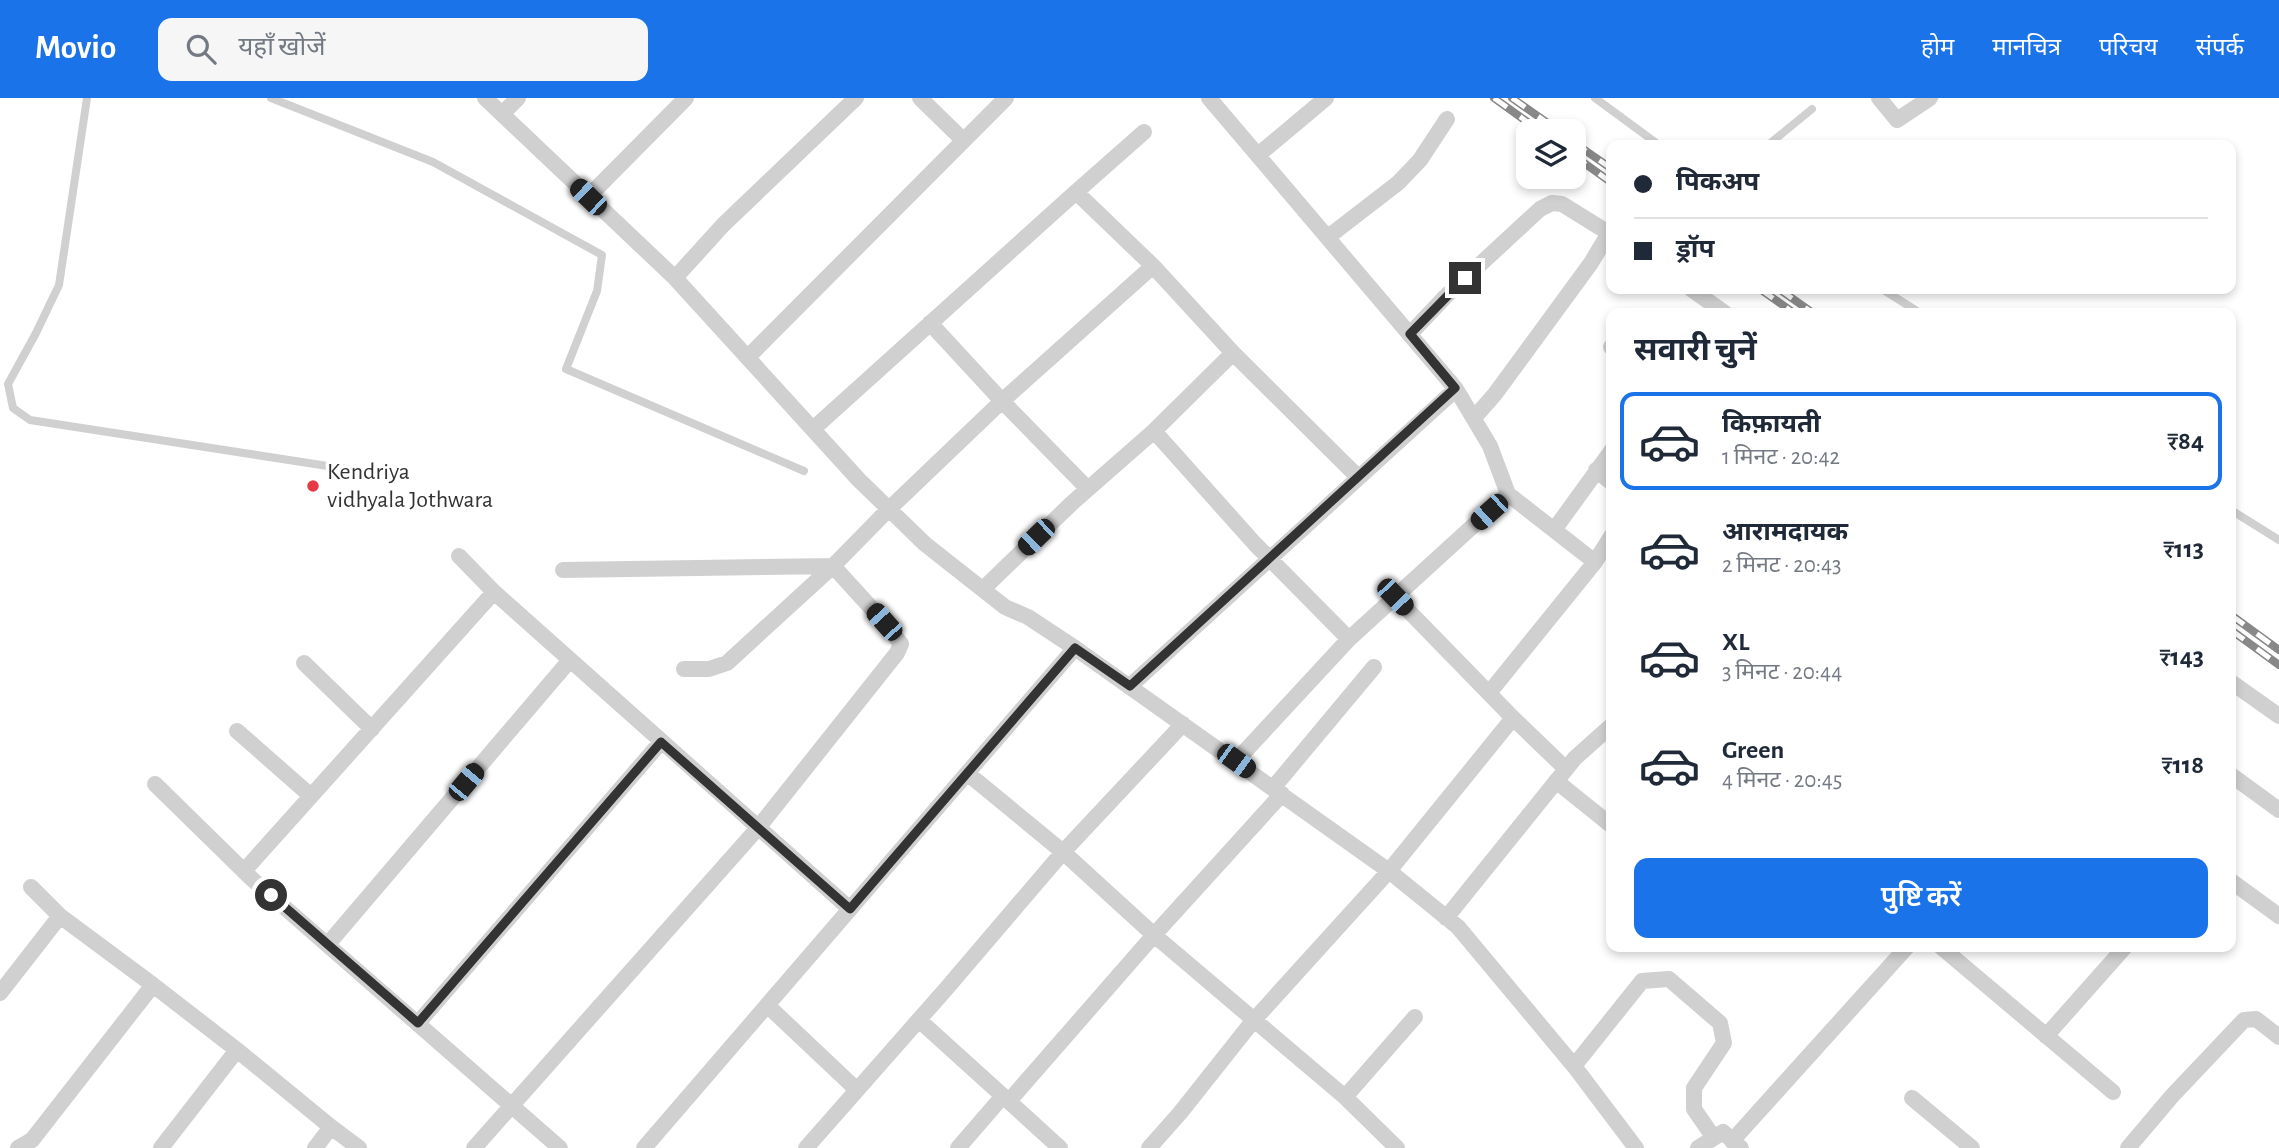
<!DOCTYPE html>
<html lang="hi">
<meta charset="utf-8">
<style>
:root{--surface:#fff;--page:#f6f6f7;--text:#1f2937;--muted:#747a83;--line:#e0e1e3;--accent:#1a73e8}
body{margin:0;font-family:"Alegreya Sans","Noto Sans Devanagari",sans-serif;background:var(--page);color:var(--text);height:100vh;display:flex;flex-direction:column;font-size:26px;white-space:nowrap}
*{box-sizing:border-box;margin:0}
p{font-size:23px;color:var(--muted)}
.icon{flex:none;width:38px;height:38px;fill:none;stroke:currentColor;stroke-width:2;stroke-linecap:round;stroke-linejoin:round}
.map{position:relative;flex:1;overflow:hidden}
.sheet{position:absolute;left:1606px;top:210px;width:630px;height:644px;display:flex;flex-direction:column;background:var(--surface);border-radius:14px;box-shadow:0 4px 10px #0003}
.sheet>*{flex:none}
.banner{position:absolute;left:1606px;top:42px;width:630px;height:154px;border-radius:14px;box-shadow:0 4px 10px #0003;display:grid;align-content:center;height:154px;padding:0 28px;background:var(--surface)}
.fabs{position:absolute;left:1516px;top:21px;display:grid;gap:14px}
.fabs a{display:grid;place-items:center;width:70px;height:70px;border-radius:14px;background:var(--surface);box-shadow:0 4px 10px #0003;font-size:35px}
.end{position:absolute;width:32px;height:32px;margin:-16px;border:9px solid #333;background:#fff;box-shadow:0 0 0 4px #fff}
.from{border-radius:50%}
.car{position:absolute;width:21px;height:42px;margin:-21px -10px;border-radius:9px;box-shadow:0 0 5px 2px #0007;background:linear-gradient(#222 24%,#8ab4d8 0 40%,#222 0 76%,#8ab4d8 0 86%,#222 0)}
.banner b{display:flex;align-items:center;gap:24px;height:66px;font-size:26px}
.banner b+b{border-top:2px solid var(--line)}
.banner i{width:18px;height:18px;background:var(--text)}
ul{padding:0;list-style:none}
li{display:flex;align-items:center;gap:21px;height:98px;margin:0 14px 10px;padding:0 14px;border:4px solid transparent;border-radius:14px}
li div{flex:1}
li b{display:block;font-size:26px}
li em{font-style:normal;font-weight:600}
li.current{border-color:var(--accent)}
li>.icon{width:63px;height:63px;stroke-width:1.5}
h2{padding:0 28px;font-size:32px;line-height:84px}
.button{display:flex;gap:14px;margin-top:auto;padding:14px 28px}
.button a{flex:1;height:80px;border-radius:14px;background:var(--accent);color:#fff;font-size:28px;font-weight:600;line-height:80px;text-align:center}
header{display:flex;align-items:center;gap:42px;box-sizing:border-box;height:98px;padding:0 35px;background:var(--accent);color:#fff}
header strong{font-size:33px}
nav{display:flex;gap:38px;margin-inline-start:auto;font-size:24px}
.search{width:490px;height:63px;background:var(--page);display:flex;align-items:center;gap:18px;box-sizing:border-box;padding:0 24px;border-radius:14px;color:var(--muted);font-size:26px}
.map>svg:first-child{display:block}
</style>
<header>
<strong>Movio</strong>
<div class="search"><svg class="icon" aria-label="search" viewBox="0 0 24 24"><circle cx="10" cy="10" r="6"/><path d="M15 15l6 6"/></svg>यहाँ खोजें</div>
<nav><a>होम</a><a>मानचित्र</a><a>परिचय</a><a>संपर्क</a></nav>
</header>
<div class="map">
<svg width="2279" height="1050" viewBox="0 0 2279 1050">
<rect width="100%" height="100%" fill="#fff"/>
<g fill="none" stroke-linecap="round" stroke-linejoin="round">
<path stroke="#d0d0d0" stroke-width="8" d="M87 0 59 187 36 235 8 286 13 310 30 322 386 377
M271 0 433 64 602 157 597 193 566 271 804 373
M1595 0 1659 47
M1768 47 1812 11
M1882 191 1920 215
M2231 412 2279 442"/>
<path stroke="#d0d0d0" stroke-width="16" d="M485 0 675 180 859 382 925 446 1005 509 1028 519 1075 550 1389 773 1458 829 1574 968 1636 1050
M920 0 963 42
M1209 0 1456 291
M1879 0 1897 22 1930 0
M502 16 518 0
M1258 57 1326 0
M1076 94 1144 34
M588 99 686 0
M1328 139 1398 85 1420 62 1447 21
M675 180 723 127 856 0
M1691 191 1725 215
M930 225 1002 303 1088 391
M1410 236 1446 198 1540 111 1552 105 1562 106 1612 137
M1611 249H1612
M748 259 1006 0
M1474 320 1495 296 1591 165 1609 135
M813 331 1076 94 1153 168 1233 255
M1154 333 1233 255 1358 379
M1596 372 1612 385
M1554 432 1612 352
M459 458 494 494 850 811
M1595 464 1612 437
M983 491 1072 405 1154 333 1255 446 1349 541 1236 663
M304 565 372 631
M684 571H709L727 565 833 468 889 411 1002 303 1153 168
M2231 584 2279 618
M1130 588 1456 291 1490 348 1508 396 1349 541
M1489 595 1595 464 1508 396
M1513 620 1566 671
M1183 626 1063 754 1154 837 1345 999 1397 1050
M237 633 311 698
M2231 677 2279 712
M1556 683 1612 728
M155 686 252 781 560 1050
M1273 690 1374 569
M244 773 494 494
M2231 783 2279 818
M31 789 60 818
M1446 820 1575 660 1612 627
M328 846 570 562
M1941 849 2113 994
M153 887 237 952 161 1050
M0 895 60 818 153 887 32 1042 18 1050
M767 907 857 992
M919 922 1003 998 958 1050
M418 925 661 644
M2046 938 2125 849
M237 952 331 1029 315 1050
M1574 968 1642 883 1669 881 1720 925 1724 945 1694 990V1011L1714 1040
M1003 998 1060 1050
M1345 999 1415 919
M1912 1000 1972 1050
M1009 1003 1154 837 1282 696
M331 1029 359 1050
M1732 1043 1907 849
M474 1050 758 730 897 555 901 546 884 524 833 468 563 472
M644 1050 1075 550
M806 1050 946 891 1063 754 967 675
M1149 1050 1180 1015 1253 923 1389 773 1513 620 1395 499
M1698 1050 1723 1034 1741 1050
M2128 1050 2172 998 2244 922 2256 921 2279 939"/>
<defs>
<path id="rail" d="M1494 0 1540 33
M1512 0 1559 33
M1573 44 1612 71
M1573 57 1612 85
M1760 191 1794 215
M1779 191 1813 215
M2231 517 2279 552
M2231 532 2279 567"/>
</defs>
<use href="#rail" stroke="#888" stroke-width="8"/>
<use href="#rail" stroke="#fff" stroke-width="5" stroke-dasharray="16" stroke-linecap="butt"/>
</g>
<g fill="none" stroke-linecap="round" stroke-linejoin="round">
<path stroke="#333" stroke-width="9" d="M271 797 418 925 661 644 850 811 1075 550 1130 588 1455 290 1410 236 1465 180"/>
</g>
<circle fill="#e63946" stroke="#fff" stroke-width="2.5" cx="313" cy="388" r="7"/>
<g text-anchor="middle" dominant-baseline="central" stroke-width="7" stroke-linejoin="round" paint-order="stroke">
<g font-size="24" fill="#333" stroke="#fff" text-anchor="start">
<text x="327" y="374">Kendriya<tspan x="327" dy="28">vidhyala Jothwara</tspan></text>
</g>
</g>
</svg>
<div class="fabs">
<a><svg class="icon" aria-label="layers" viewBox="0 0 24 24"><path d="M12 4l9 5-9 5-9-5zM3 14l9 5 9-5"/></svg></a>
</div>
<i class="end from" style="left:271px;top:797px"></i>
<i class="end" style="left:1465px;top:180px"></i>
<i class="car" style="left:588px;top:99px;rotate:314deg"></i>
<i class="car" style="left:1489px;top:414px;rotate:228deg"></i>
<i class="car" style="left:1036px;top:439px;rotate:226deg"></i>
<i class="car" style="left:1395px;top:499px;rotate:136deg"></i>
<i class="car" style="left:884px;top:524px;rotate:318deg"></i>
<i class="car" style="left:1236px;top:663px;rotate:126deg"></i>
<i class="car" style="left:466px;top:684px;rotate:40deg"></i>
<div class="banner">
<b><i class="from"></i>पिकअप</b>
<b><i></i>ड्रॉप</b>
</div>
<section class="sheet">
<h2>सवारी चुनें</h2>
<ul>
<li class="current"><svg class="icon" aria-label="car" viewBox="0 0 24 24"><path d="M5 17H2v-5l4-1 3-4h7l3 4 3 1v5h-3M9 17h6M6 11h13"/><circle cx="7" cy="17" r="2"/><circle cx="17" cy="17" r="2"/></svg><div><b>किफ़ायती</b><p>1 मिनट · 20:42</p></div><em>₹84</em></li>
<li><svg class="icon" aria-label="car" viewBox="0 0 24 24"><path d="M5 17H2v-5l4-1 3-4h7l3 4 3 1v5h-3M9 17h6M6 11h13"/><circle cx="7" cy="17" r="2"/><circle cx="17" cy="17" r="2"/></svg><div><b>आरामदायक</b><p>2 मिनट · 20:43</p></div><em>₹113</em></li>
<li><svg class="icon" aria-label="car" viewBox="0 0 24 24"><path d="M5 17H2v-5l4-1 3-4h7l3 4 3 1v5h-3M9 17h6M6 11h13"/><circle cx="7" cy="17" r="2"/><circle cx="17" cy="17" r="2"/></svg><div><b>XL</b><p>3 मिनट · 20:44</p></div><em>₹143</em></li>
<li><svg class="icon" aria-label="car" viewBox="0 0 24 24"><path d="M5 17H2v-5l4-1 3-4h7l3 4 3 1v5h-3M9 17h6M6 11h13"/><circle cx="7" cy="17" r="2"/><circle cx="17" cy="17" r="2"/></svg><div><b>Green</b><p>4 मिनट · 20:45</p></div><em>₹118</em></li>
</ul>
<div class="button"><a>पुष्टि करें</a></div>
</section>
</div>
